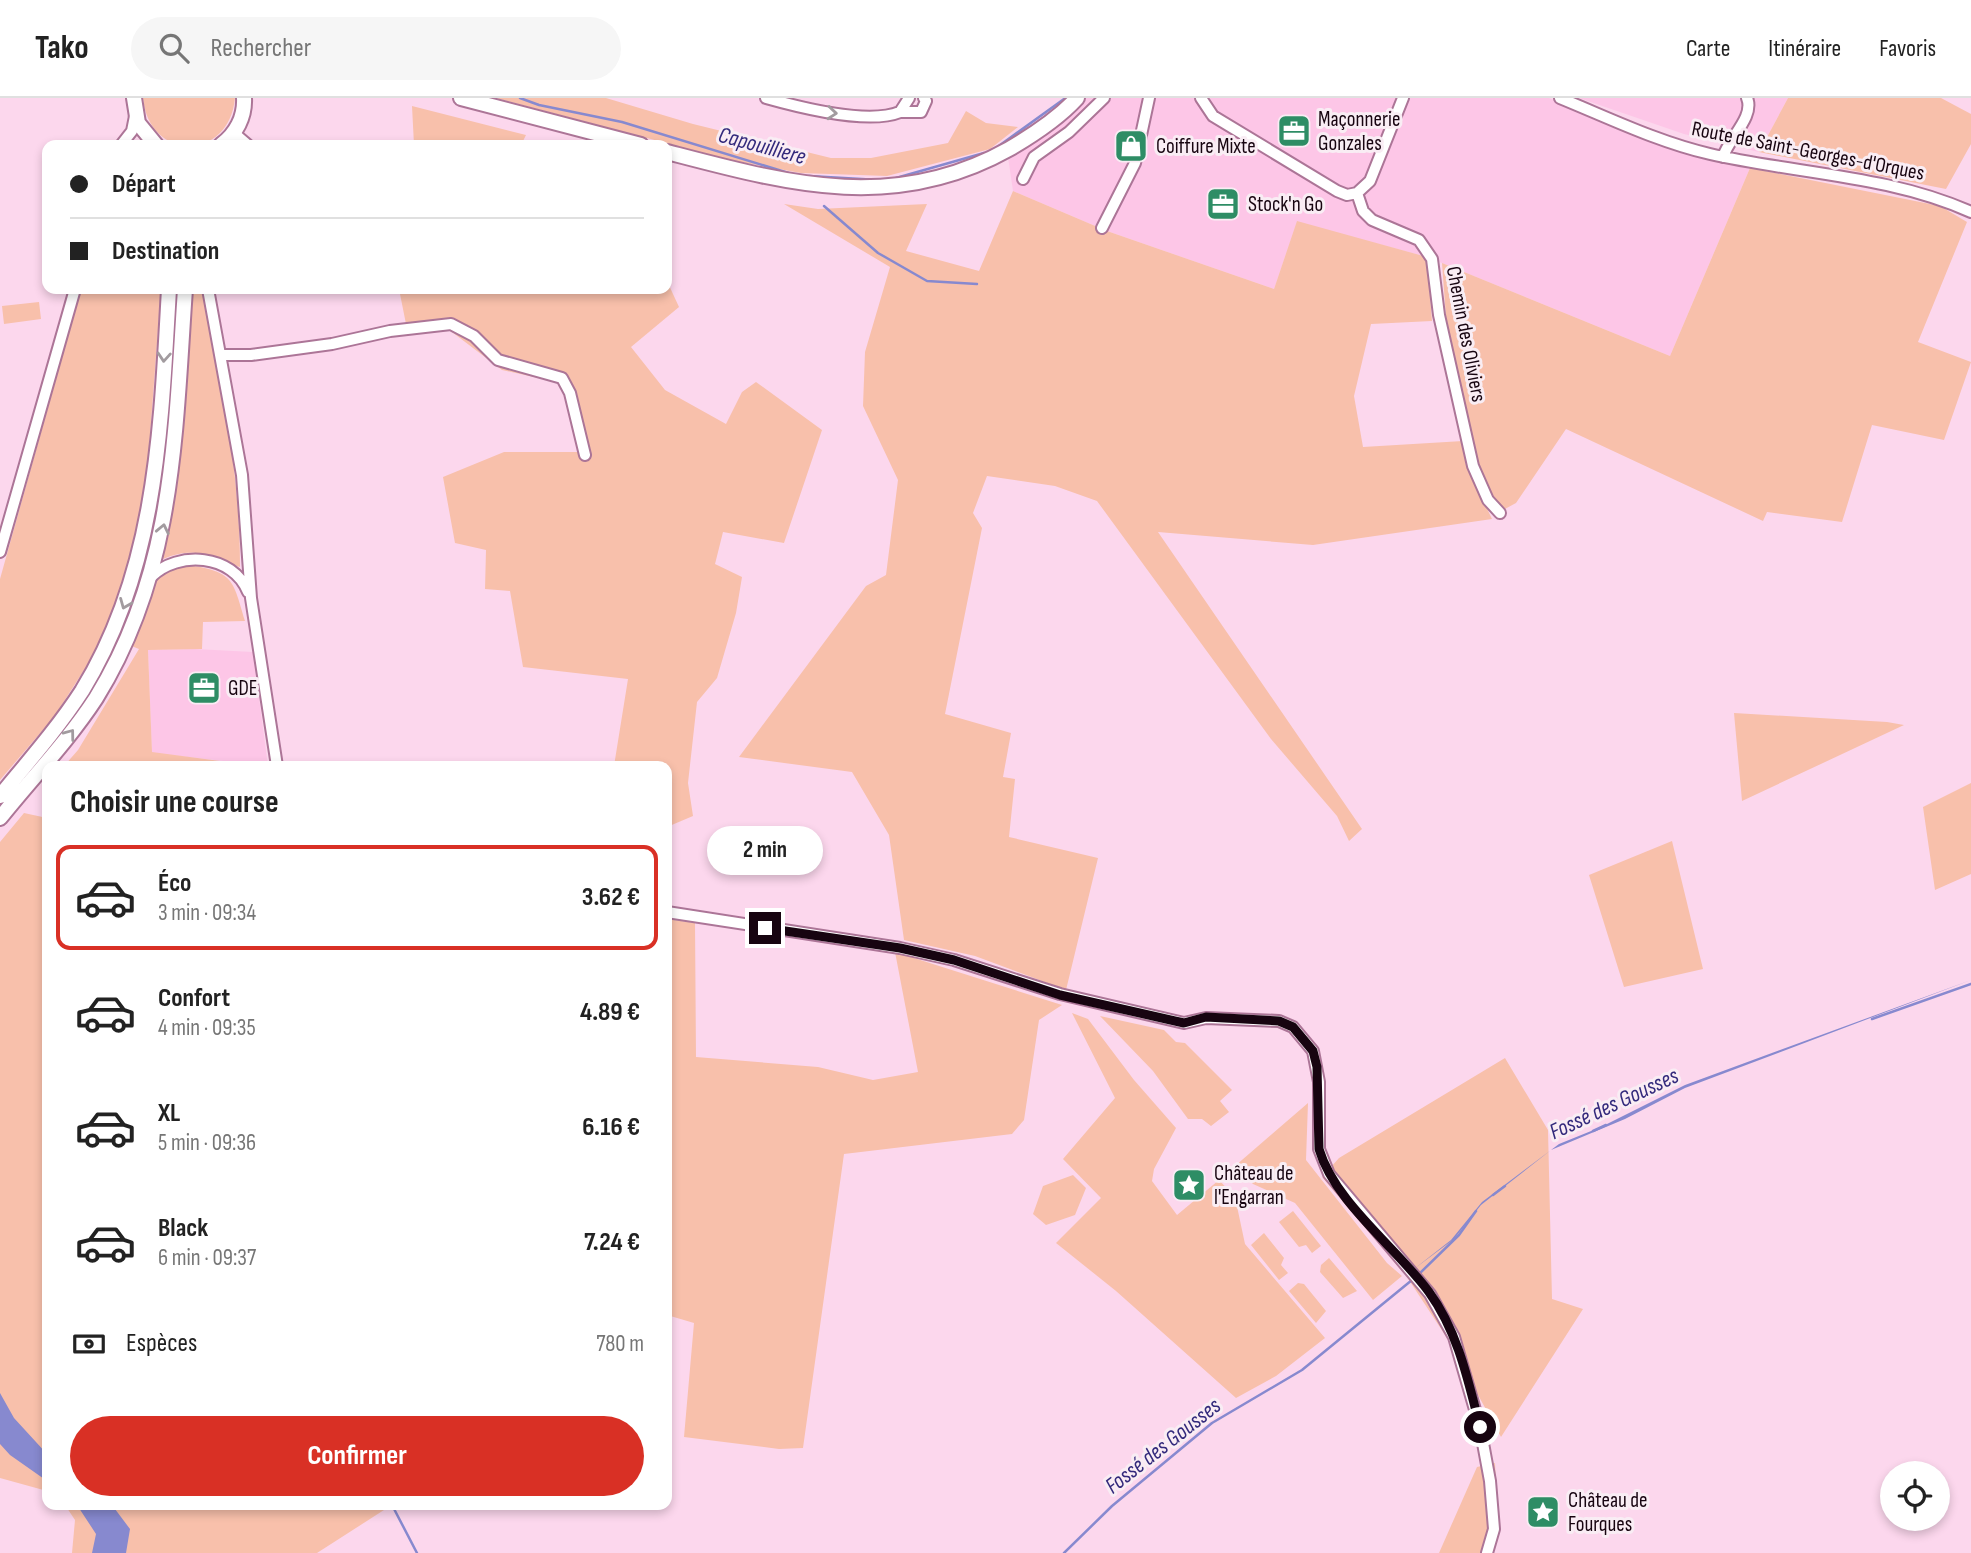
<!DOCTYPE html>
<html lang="fr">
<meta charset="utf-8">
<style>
:root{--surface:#fff;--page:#f6f6f6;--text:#222;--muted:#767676;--line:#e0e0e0;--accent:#d93025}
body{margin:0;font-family:"Sofia Sans Condensed",sans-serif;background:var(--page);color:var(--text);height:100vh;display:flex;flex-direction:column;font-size:26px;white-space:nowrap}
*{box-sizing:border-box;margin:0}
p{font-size:23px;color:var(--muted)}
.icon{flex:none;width:38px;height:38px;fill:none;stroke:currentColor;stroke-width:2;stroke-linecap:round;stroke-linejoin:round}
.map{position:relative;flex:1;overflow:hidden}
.panel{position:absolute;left:42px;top:663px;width:630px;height:749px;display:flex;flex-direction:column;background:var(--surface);border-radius:14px;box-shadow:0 4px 10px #0003}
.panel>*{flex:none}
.guide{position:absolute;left:42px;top:42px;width:630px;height:154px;border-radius:14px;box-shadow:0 4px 10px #0003;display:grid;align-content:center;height:154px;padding:0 28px;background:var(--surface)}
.buttons{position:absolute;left:1880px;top:1363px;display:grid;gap:14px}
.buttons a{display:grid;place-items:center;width:70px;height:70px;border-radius:50%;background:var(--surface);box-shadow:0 4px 10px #0003;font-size:35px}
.end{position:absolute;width:32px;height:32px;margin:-16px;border:9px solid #170410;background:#fff;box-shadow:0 0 0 4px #fff}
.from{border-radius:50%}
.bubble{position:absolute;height:49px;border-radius:24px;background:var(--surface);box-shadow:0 4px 10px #0003;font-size:23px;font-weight:700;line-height:49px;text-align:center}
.guide b{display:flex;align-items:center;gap:24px;height:66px;font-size:26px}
.guide b+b{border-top:2px solid var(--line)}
.guide i{width:18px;height:18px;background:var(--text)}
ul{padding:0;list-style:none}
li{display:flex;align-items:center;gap:21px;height:105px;margin:0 14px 10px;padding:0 14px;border:4px solid transparent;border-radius:14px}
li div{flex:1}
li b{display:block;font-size:26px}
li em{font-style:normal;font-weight:700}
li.on{border-color:var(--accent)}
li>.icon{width:63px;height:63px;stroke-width:1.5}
h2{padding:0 28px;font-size:32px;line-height:84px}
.pay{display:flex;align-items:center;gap:18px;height:77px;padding:0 28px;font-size:26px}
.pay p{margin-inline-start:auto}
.action{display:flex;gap:14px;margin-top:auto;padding:14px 28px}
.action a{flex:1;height:80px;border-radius:42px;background:var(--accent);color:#fff;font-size:28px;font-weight:700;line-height:80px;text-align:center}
header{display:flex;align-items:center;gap:42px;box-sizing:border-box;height:98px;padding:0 35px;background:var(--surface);border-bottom:2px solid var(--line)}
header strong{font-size:33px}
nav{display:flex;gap:38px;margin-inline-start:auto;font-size:24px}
.search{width:490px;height:63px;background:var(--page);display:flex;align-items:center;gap:18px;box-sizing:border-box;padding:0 24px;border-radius:38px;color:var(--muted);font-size:26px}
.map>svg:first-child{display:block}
</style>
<header>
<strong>Tako</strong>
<div class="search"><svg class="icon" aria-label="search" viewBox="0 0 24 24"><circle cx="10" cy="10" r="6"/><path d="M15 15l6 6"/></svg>Rechercher</div>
<nav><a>Carte</a><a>Itinéraire</a><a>Favoris</a></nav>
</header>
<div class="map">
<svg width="1971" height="1455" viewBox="0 0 1971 1455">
<rect width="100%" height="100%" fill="#fcd7ed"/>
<path fill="#fdc6e7" d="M1084 0H1549L1663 46 1750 70 1670 258 1427 159 1297 124 1274 191 1107 133 1013 93 1008 59 1068 18Z
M1579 0H1788L1759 54 1684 36Z
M195 551 253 554 268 668 152 655 148 552Z"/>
<path fill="#f8c0ab" d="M143 0H235C229 64 149 64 143 0Z
M496 0H606L693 26 831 60H871L948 45 966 13 986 25 1018 29 990 51 887 78 801 75 734 63Z
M1788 0H1941L1971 16V46L1946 91 1759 54Z
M412 8 526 37 521 47H414Z
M1750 70 1940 108 1967 124 1918 244 1971 264 1944 342 1872 327 1842 424 1767 414 1763 423 1566 331 1516 405 1503 412 1490 397 1479 368 1446 219 1442 165 1670 258Z
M1013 93 1107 133 1274 191 1297 123 1427 159 1432 223 1371 226 1354 298 1363 349 1463 343 1466 367 1492 421 1313 447 1158 434 1362 731 1349 743 1337 718 1271 641 1097 403 1055 388 987 378 973 415 982 430 945 616 1011 635 1003 679 1015 681 1009 739 1098 760 1066 892 975 858 904 842 889 737 852 674 739 659 866 488 886 477 898 382 863 308 865 254 890 169 784 106 818 111 927 106 906 153 979 173Z
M667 183 679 209 631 249 665 292 726 326 742 294 756 284 822 332 784 445 723 434 715 466 742 479 736 515 717 580 697 604 688 685 693 718 667 729V668H614L628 581 523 569 510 493 485 491 486 452 455 445 443 379 504 354H578L561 285 502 272 448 231 408 236 399 191H667Z
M81 191H161L145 405 128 467 102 544 54 619 0 682V481Z
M190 191H203C222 282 240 376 240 469 207 460 198 447 163 461L178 370Z
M39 204 41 221 4 226 2 208Z
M183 466C232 474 232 477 245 523L203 524 202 551 148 552 152 654 258 668H64L78 652 139 551 129 547 157 481Z
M1734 615 1887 624 1904 627 1742 703Z
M1971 685V776L1935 792 1923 709Z
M24 715 47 720V1393L0 1380V744Z
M1672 743 1703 871 1624 889 1589 777Z
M667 821 695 825 696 959 818 969 873 982 918 974 895 854 1062 907 1039 922 1024 1022 1012 1036 844 1056 803 1350 779 1351 684 1339 694 1225 667 1217Z
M1072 915 1088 921 1134 982 1176 1030 1154 1071 1152 1083 1177 1117 1219 1082 1235 1099 1245 1146 1325 1240 1276 1278 1236 1300 1116 1193 1056 1145 1101 1100 1063 1061 1115 1000Z
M1100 918 1164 932 1176 944 1185 945 1232 992 1220 1003 1229 1014 1211 1028 1202 1021H1188L1153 973Z
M1505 960 1548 1032 1552 1201 1583 1211 1501 1339 1447 1240 1407 1179 1322 1079 1339 1060Z
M1308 1005 1306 1062 1387 1165 1402 1178 1373 1202 1295 1105 1253 1086 1235 1068Z
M1073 1077 1086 1090 1075 1117 1046 1127 1033 1116 1043 1088Z
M1293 1113 1321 1148 1312 1155 1306 1147 1299 1149 1279 1124Z
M1264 1135 1284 1160 1281 1167 1288 1175 1279 1182 1251 1147Z
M1329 1160 1357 1193 1343 1200 1320 1174 1321 1167Z
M1298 1185 1304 1186 1326 1213 1316 1225 1289 1193Z
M1495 1365 1498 1428 1492 1455H1439L1477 1369Z
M65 1407H381L384 1412 317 1455H72L75 1422Z"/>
<path fill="#8789cf" d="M1971 882 1685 990 1625 1021 1551 1052 1481 1107 1454 1141 1414 1171 1451 1142 1482 1104 1559 1046 1601 1029 1685 987Z
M0 1295 14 1320 47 1356V1383L10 1357 0 1346Z
M77 1407H112L130 1431 126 1455H92L96 1436Z"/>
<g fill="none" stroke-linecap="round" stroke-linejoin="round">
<path stroke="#8789cf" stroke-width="2.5" d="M520 0 539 7 622 24 795 77
M996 50 1064 1
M809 78 879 82
M896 80 984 55
M824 108 878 155 927 183 977 186
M1872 921 1971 886
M1593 1033 1606 1027
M1493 1097 1505 1088
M1417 1178 1459 1137 1476 1113
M392 1407 417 1455
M1064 1455 1112 1408 1212 1325 1302 1272 1412 1182"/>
<defs>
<path id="minor" d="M766 0C798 9 868 27 900 14L909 0
M1201 0 1213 18 1337 93 1347 97 1357 95
M1560 0C1609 20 1658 44 1710 56 1798 76 1888 77 1971 114
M900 14H921L926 3 924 0
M234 35 248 47
M121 47 132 33 135 18
M1723 59C1728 41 1755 19 1747 0
M1023 81 1034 59 1069 34 1104 0
M1357 95 1363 113 1372 122 1419 142 1432 161 1439 217 1473 368 1488 402 1500 415
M1357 95 1370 83 1403 0
M1102 130 1135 65 1149 0
M208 191 242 377 251 500 277 668
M221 257H251L332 246 390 233 451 226 474 238 498 262 562 280 570 295 585 357
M0 454 75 191
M151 479C178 452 233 456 248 494
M667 814 900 850 954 862 1060 896 1184 925 1206 920 1279 923 1293 929 1313 953 1319 984V1051L1329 1076 1430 1196 1454 1239 1480 1329 1490 1383 1494 1431 1487 1455"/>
<path id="major" d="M134 0 138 25 156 47
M461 0 641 47
M221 47C236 36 245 19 244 0
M667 54C786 85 893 116 1009 51 1033 37 1058 21 1077 0
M0 698C28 664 58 630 82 593 157 471 161 330 169 191
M0 720C32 680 68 643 96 600 175 473 175 335 185 191"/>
</defs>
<use href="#minor" stroke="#ac7597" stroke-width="14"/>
<use href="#major" stroke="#ac7597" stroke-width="18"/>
<use href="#minor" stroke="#fff" stroke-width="10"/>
<use href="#major" stroke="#fff" stroke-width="14"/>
</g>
<defs><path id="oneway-chevron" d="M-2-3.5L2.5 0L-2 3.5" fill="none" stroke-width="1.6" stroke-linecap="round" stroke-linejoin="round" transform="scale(1.75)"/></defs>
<g stroke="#a29b9f">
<use href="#oneway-chevron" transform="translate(832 15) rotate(5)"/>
<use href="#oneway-chevron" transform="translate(164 259) rotate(94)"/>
<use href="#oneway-chevron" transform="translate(163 431) rotate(-78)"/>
<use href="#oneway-chevron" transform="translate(125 506) rotate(112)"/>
<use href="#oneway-chevron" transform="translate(70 636) rotate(-53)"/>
</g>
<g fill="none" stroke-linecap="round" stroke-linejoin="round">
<path stroke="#170410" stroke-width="9" d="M765 830 900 850 954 862 1060 897 1184 925 1206 919 1279 923 1293 929 1313 953 1317 969 1319 1051C1335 1105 1396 1149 1429 1194 1458 1234 1468 1282 1480 1329"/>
</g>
<defs>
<symbol id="office-square" viewBox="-11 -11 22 22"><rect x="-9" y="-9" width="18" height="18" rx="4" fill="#2e8d65" stroke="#f9edf4"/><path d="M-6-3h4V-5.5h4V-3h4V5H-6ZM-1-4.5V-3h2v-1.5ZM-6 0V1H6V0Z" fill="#fff"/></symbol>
<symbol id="shop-square" viewBox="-11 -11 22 22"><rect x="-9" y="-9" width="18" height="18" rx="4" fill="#2e8d65" stroke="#f9edf4"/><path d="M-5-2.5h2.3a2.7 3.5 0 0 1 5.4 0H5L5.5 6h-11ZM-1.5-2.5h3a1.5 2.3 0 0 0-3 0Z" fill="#fff"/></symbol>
<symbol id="sight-square" viewBox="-11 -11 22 22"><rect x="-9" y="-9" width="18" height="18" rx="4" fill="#2e8d65" stroke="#f9edf4"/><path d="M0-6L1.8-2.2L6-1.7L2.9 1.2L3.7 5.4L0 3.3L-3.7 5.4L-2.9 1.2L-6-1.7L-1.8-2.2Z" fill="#fff"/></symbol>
</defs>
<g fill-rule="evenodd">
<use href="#office-square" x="1275" y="14" width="38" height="38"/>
<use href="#shop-square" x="1112" y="29" width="38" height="38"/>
<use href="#office-square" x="1204" y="87" width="38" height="38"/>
<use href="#office-square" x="185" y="571" width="38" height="38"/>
<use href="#sight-square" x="1170" y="1068" width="38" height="38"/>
<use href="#sight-square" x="1524" y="1395" width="38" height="38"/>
</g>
<g text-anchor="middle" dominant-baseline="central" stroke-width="6" stroke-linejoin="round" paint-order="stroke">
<g font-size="21" fill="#170410" stroke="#f9edf4" text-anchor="start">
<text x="1318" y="21">Maçonnerie<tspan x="1318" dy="24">Gonzales</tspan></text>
<text x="1156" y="48">Coiffure Mixte</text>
<text x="1248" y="106">Stock'n Go</text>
<text x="228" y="590">GDE</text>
<text x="1214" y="1075">Château de<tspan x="1214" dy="24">l'Engarran</tspan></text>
<text x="1568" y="1402">Château de<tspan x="1568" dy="24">Fourques</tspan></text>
</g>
<g font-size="21" fill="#170410" stroke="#f9edf4">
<text transform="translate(1808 53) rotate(11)">Route de Saint-Georges-d'Orques</text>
<text transform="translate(1466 236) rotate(79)">Chemin des Oliviers</text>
</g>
<g font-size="23" font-style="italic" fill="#332a7c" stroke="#f9edf4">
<text transform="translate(762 48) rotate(15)">Capouilliere</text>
<text transform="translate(1614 1006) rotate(-25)">Fossé des Gousses</text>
<text transform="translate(1163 1348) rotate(-38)">Fossé des Gousses</text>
</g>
</g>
</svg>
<div class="buttons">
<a><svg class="icon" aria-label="locate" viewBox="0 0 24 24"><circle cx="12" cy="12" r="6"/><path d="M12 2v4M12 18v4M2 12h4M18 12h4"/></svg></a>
</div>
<i class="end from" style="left:1480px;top:1329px"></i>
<i class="end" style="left:765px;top:830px"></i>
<div class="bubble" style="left:707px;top:728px;width:116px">2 min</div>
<div class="guide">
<b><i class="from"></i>Départ</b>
<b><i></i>Destination</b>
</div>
<section class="panel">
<h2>Choisir une course</h2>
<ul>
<li class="on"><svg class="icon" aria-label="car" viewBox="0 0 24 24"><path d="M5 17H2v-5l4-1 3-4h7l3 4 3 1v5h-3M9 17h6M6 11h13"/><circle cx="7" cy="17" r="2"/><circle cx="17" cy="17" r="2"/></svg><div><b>Éco</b><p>3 min · 09:34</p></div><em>3.62 €</em></li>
<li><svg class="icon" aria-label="car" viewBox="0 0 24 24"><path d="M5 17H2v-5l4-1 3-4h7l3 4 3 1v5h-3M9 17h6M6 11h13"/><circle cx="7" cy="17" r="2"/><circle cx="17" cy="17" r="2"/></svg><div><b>Confort</b><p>4 min · 09:35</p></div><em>4.89 €</em></li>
<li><svg class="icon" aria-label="car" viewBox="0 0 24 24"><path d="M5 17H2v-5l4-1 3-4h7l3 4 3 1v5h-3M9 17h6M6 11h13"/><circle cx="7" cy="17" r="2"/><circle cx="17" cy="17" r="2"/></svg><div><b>XL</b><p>5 min · 09:36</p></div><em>6.16 €</em></li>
<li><svg class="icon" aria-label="car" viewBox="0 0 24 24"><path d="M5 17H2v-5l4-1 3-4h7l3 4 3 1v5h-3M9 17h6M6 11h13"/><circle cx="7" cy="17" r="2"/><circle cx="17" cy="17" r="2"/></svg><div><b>Black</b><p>6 min · 09:37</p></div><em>7.24 €</em></li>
</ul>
<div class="pay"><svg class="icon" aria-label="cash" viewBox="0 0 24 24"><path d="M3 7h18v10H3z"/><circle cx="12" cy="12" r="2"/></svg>Espèces<p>780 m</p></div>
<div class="action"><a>Confirmer</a></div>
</section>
</div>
